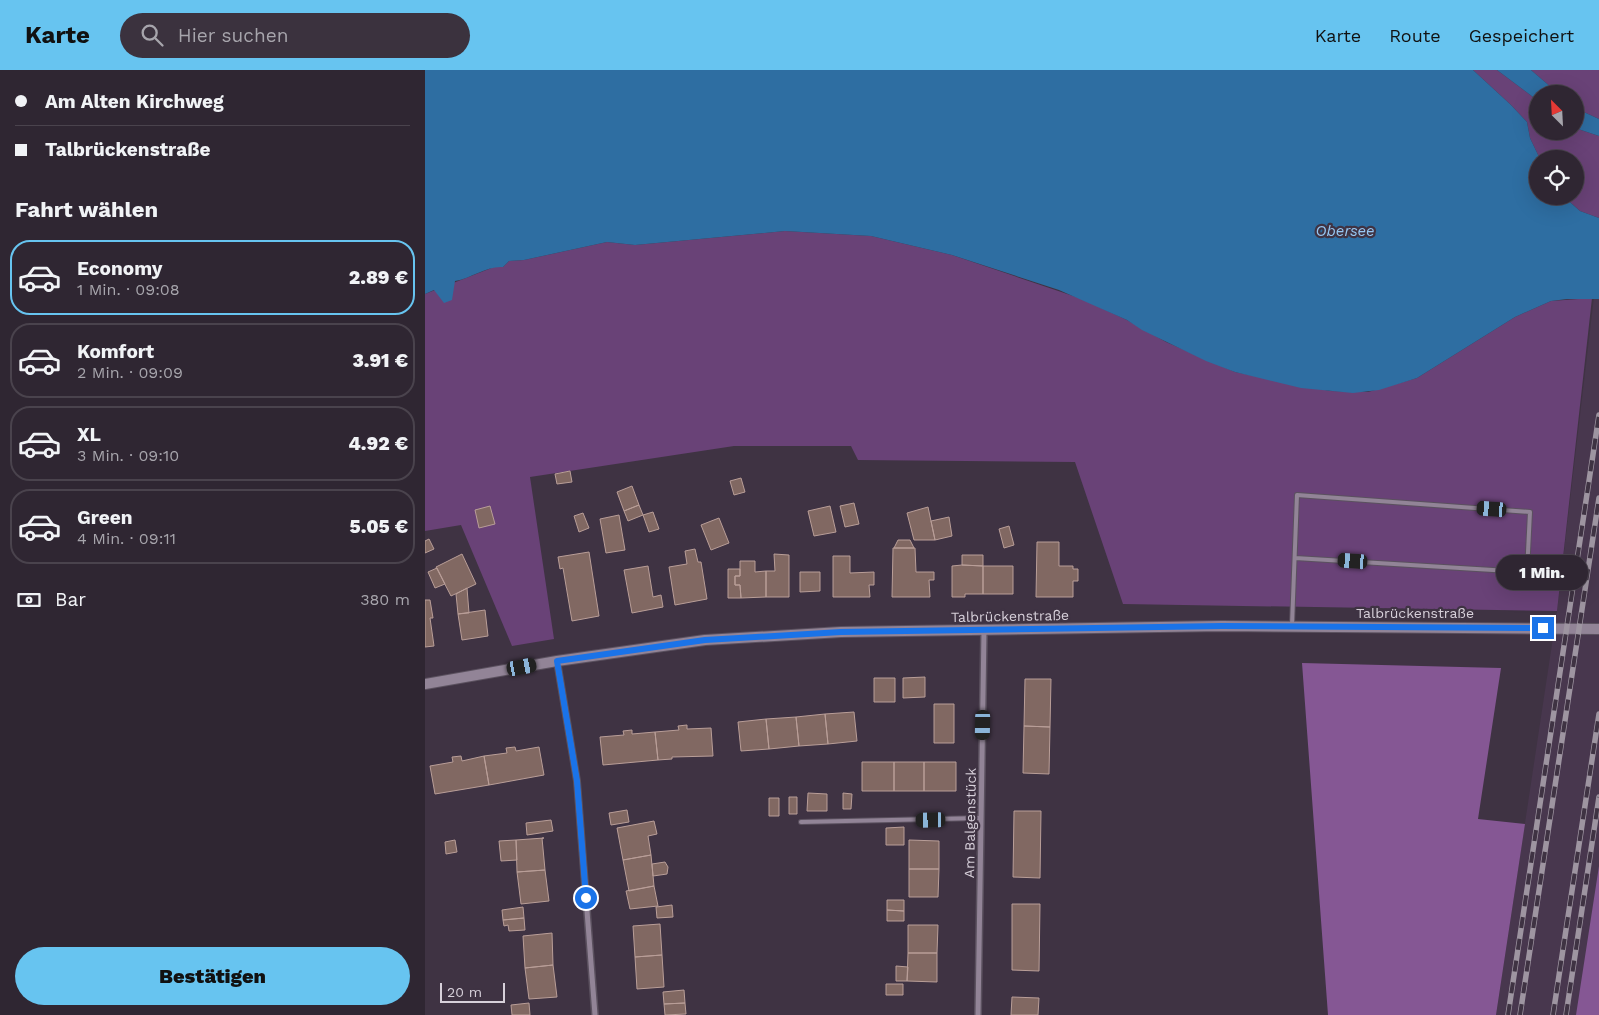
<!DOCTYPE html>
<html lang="de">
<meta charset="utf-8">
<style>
:root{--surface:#2f2632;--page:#3b323e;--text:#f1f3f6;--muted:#a7a5ac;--line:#4a434d;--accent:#67c4f0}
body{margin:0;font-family:"Work Sans",sans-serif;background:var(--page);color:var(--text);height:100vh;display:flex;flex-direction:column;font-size:19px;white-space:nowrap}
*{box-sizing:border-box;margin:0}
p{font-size:16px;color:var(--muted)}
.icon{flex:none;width:28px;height:28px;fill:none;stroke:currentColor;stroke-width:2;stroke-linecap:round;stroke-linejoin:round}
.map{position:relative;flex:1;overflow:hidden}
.sheet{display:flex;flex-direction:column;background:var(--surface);width:425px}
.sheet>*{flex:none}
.banner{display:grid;align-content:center;height:110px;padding:0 15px;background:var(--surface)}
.needle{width:32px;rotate:336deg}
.controls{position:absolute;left:1104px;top:15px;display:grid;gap:10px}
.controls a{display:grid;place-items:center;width:55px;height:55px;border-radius:50%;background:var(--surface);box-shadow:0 5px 20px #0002,0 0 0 1px var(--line);font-size:25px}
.scale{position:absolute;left:15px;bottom:12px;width:65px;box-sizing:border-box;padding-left:5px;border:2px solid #d7d0da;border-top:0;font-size:14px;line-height:18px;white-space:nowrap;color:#d7d0da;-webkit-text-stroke:4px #3f3343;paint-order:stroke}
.end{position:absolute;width:22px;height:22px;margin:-11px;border:6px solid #1a73e8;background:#fff;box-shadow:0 0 0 2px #fff}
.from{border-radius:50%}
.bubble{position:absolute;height:35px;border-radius:18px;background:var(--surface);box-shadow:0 5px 20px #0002,0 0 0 1px var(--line);font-size:16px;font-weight:800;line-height:35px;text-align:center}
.car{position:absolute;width:15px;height:30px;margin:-15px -8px;border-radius:6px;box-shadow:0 0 4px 1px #0007;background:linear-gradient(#222 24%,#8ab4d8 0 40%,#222 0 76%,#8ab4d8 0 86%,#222 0)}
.banner b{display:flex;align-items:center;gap:18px;height:48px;font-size:19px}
.banner b+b{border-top:1px solid var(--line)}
.banner i{width:12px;height:12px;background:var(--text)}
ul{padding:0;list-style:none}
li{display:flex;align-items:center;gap:15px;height:75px;margin:0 10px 8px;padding:0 5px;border:2px solid var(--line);border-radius:20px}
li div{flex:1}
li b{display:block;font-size:19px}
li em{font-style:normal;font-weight:800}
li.selected{border-color:var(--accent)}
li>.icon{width:45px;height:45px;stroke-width:1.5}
h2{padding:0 15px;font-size:22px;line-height:60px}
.pay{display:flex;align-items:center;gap:12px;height:55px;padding:0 15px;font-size:19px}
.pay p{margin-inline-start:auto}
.button{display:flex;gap:10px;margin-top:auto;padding:10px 15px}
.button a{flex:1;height:58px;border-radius:30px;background:var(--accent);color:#111;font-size:20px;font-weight:800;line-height:58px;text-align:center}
header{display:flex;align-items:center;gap:30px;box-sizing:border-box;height:70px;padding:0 25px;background:var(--accent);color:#111}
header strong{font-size:24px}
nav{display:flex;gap:28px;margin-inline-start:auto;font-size:18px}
.search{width:350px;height:45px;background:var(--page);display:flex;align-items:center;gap:12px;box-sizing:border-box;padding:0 18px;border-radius:28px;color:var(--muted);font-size:19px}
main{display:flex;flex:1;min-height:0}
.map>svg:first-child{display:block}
</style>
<header>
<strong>Karte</strong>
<div class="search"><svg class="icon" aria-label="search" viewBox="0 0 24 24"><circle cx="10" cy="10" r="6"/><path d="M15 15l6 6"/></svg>Hier suchen</div>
<nav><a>Karte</a><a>Route</a><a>Gespeichert</a></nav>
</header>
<main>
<section class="sheet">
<div class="banner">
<b><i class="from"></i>Am Alten Kirchweg</b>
<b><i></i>Talbrückenstraße</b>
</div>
<h2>Fahrt wählen</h2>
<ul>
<li class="selected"><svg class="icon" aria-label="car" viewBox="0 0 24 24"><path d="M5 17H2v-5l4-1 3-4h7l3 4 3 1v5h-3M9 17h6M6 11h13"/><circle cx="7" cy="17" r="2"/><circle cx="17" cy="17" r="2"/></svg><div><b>Economy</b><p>1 Min. · 09:08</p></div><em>2.89 €</em></li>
<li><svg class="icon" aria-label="car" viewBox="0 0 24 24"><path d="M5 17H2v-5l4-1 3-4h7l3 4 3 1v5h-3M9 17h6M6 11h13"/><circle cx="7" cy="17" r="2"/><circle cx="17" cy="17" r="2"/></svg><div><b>Komfort</b><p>2 Min. · 09:09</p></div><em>3.91 €</em></li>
<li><svg class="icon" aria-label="car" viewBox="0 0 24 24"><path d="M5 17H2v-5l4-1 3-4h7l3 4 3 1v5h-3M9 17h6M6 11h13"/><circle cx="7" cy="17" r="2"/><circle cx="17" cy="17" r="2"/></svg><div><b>XL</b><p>3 Min. · 09:10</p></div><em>4.92 €</em></li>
<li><svg class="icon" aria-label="car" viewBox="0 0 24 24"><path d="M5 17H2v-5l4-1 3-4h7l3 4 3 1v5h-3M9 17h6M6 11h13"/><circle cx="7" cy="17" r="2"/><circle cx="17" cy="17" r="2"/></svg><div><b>Green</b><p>4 Min. · 09:11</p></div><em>5.05 €</em></li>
</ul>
<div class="pay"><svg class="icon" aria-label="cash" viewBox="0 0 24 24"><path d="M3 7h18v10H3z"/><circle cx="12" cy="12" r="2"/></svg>Bar<p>380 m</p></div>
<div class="button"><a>Bestätigen</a></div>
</section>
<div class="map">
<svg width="1174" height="945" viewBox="0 0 1174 945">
<rect width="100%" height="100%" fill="#3f3343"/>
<path fill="#48374e" d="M1174 184V945H1071L1132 541Z"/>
<path fill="#694277" d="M1048 0H1072L1112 30V61H1150V58L1174 66V148L1155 141 1138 126H1150V89H1115L1105 68 1102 52 1086 35Z
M1106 0H1174V49L1150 38V24H1134Z
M360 161 446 166 527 185 657 229 702 250 741 272 810 302 905 321 943 322 992 308 1090 247 1126 231 1167 228 1132 541 698 534 650 392 433 390 426 376H309L105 407 129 569 87 576 36 455 0 461V224L69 197H78L84 191 99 190 182 172 210 175Z"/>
<path fill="#855794" d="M877 593 1076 598 1053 749 1100 754 1071 945H903Z
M1174 796V945H1151Z"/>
<path fill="#2e6ea2" d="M0 0H1048L1086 35 1102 52 1105 68 1115 89H1112V126H1138L1155 141 1174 148V229H1142L1126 231 1090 247 992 308 954 320 928 323 876 318 810 302 781 291 717 260 702 250 634 220 527 185 446 166 360 161 210 175 182 172 99 190 84 191 78 197C61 196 47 208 30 211L27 230 19 233 9 220 0 224Z
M1072 0H1106L1134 24H1112V30Z
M1150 38 1174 49V66L1150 58Z"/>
<path fill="#816862" stroke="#b99e98" d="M145 401 147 412 132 414 130 404Z
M316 408 320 422 309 425 305 411Z
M207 416 214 435 199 441 192 422Z
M429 433 434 454 420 457 415 436Z
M214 435 218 445 203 451 199 441Z
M65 436 70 454 54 458 50 440Z
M405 436 411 462 389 466 383 441Z
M503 437 510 470H489L482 443Z
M228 442 234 459 224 462 218 445Z
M158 443 164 458 154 462 149 446Z
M194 445 200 480 181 483 175 449Z
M524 447 527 466 510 470 506 451Z
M294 448 304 473 286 480 276 455Z
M584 456 589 475 579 478 574 459Z
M4 469 9 479 0 483V471Z
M473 470H485L489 478H469Z
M612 472H634V496H648V499H653V511H648V527H611Z
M468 478H490L491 502H509V510H504L505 527H467Z
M270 479 273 492H276L282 529 250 535 244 497 262 494 260 481Z
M164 482 174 546 147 551 138 498 135 499 133 487Z
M37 484 51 514 26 526 11 497Z
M349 484 364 485V527H341V501H350Z
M537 485H558V496L537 495Z
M408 486H425V503L449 502V515H444L445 527H408Z
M315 491H330V502L341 501V527L316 528 315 515H310V506H315Z
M537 495 558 496V524H540V527H527V496Z
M223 496 228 527 236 525 238 537 207 543 199 500Z
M558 496H588V524H558Z
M12 498 20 514 10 518 3 502Z
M303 499H315V506H310V515H315L316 528H303Z
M375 502H395V521L375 522Z
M42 518 44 543 33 544 31 524Z
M0 530H5L8 548H5L9 576 0 577Z
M60 540 63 566 37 570 33 544Z
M500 607V627L478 628V608Z
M449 608H470V632H449Z
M600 609H626L625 657 599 656Z
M509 634H529V673H509Z
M429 642 432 671 403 674 400 644Z
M400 644 403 674 374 676 371 647Z
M371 647 374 676 344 679 341 649Z
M341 649 344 679 316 681 313 652Z
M262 655V659L286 658 288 686 247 687V689L233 690 230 662 254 660 253 656Z
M599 656 625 657 624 704 598 703Z
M207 660V664L230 662 233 690 178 695 175 667 199 665 198 661Z
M90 677 91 681 114 677 119 705 64 715 59 686 82 683 81 678Z
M36 686 37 691 59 686 64 715 10 724 5 696 28 692 27 687Z
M437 692H469V721H437Z
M469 692H499V721H469Z
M499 692H531V721H499Z
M383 723 402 724V741H382Z
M418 723 427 724 426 739H418Z
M364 727H372V744H364Z
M344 728H354V746H344Z
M202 740 204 752 186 755 184 743Z
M589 741H616L615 808 588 807Z
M126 750 128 761 102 765 101 753Z
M229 751 232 764 223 766 226 785 198 790 192 758Z
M479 757V775H461V758Z
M117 768 120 800 92 802 91 770 119 768Z
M30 770 32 782 21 784 20 772Z
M91 770 92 790 76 791 74 771Z
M484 770 514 771V799H484Z
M226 785 229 816 204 821 198 790Z
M240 792 243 797 242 804 228 806 227 794Z
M484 799H514L513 827H484Z
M120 800 124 831 96 834 92 802Z
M229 816 233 836 205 839 201 821Z
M462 830H479V841L462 840Z
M587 834H615L614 901 587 900Z
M247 835 248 847 232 848 231 837Z
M98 837 99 848 78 850 77 840Z
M462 840 479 841V851H462Z
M99 848 100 860 84 861 83 855 79 856 78 850Z
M235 854 237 885 210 887 208 856Z
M483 855H513L512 883H483Z
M127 863 128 895 100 898 98 866Z
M483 883H512V912L482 911Z
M237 885 239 917 212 919 210 887Z
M128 895 132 927 104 929 100 898Z
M471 896 483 897 482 911H471Z
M461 914H478V925H461Z
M259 920 260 933 239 934 238 922Z
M587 927 614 928 613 945H586Z
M104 933 105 945H87L86 935Z
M260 933 261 944 240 945 239 934Z"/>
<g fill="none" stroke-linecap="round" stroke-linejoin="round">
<defs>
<path id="lane" d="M867 555 872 425 1105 442 1102 502 870 488
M376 752 556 748"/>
<path id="street" d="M132 591 152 711 170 945
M553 945 559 561"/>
<path id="secondary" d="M0 614 132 591 280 570 416 562 797 556 1174 559"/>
</defs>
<use href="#lane" stroke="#5b515f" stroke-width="6"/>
<use href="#street" stroke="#5b515f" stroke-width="8"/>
<use href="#secondary" stroke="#5b515f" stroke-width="12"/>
<use href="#lane" stroke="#928497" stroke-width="4"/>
<use href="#street" stroke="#928497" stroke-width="5"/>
<use href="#secondary" stroke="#928497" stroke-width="10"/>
<defs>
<path id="rail" d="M1083 945 1174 345
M1095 945 1174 428
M1128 945 1174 644
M1141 945 1174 727"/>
</defs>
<use href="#rail" stroke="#9e95a1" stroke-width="5.5"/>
<use href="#rail" stroke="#3f3343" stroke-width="4" stroke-dasharray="11" stroke-linecap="butt"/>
</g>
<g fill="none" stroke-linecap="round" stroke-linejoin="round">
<path stroke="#1a73e8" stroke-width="6" d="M161 828 152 711 132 591 280 570 416 562 797 556 1118 558"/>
</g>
<g text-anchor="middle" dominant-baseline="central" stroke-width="4.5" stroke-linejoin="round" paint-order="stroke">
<g font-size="14" fill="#d7d0da" stroke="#3f3343">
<text x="990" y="543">Talbrückenstraße</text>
<text transform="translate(585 546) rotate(-1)">Talbrückenstraße</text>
<text transform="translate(545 753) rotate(-89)">Am Balgenstück</text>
</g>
<g font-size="15" font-style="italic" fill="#97c8f4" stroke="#3f3343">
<text x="920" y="161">Obersee</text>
</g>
</g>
</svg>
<div class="controls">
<a><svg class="needle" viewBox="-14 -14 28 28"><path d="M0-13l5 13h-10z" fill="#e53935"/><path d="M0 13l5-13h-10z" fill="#a7a5ac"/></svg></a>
<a><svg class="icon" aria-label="locate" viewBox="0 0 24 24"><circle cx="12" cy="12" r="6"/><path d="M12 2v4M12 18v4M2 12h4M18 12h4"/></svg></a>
</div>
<div class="scale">20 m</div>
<i class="end from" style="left:161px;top:828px"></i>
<i class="end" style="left:1118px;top:558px"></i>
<div class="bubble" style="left:1071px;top:485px;width:92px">1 Min.</div>
<i class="car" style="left:1067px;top:439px;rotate:274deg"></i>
<i class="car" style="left:928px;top:491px;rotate:274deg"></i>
<i class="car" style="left:97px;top:597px;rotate:80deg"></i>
<i class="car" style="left:558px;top:655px;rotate:181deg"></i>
<i class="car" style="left:506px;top:750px;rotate:269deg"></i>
</div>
</main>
